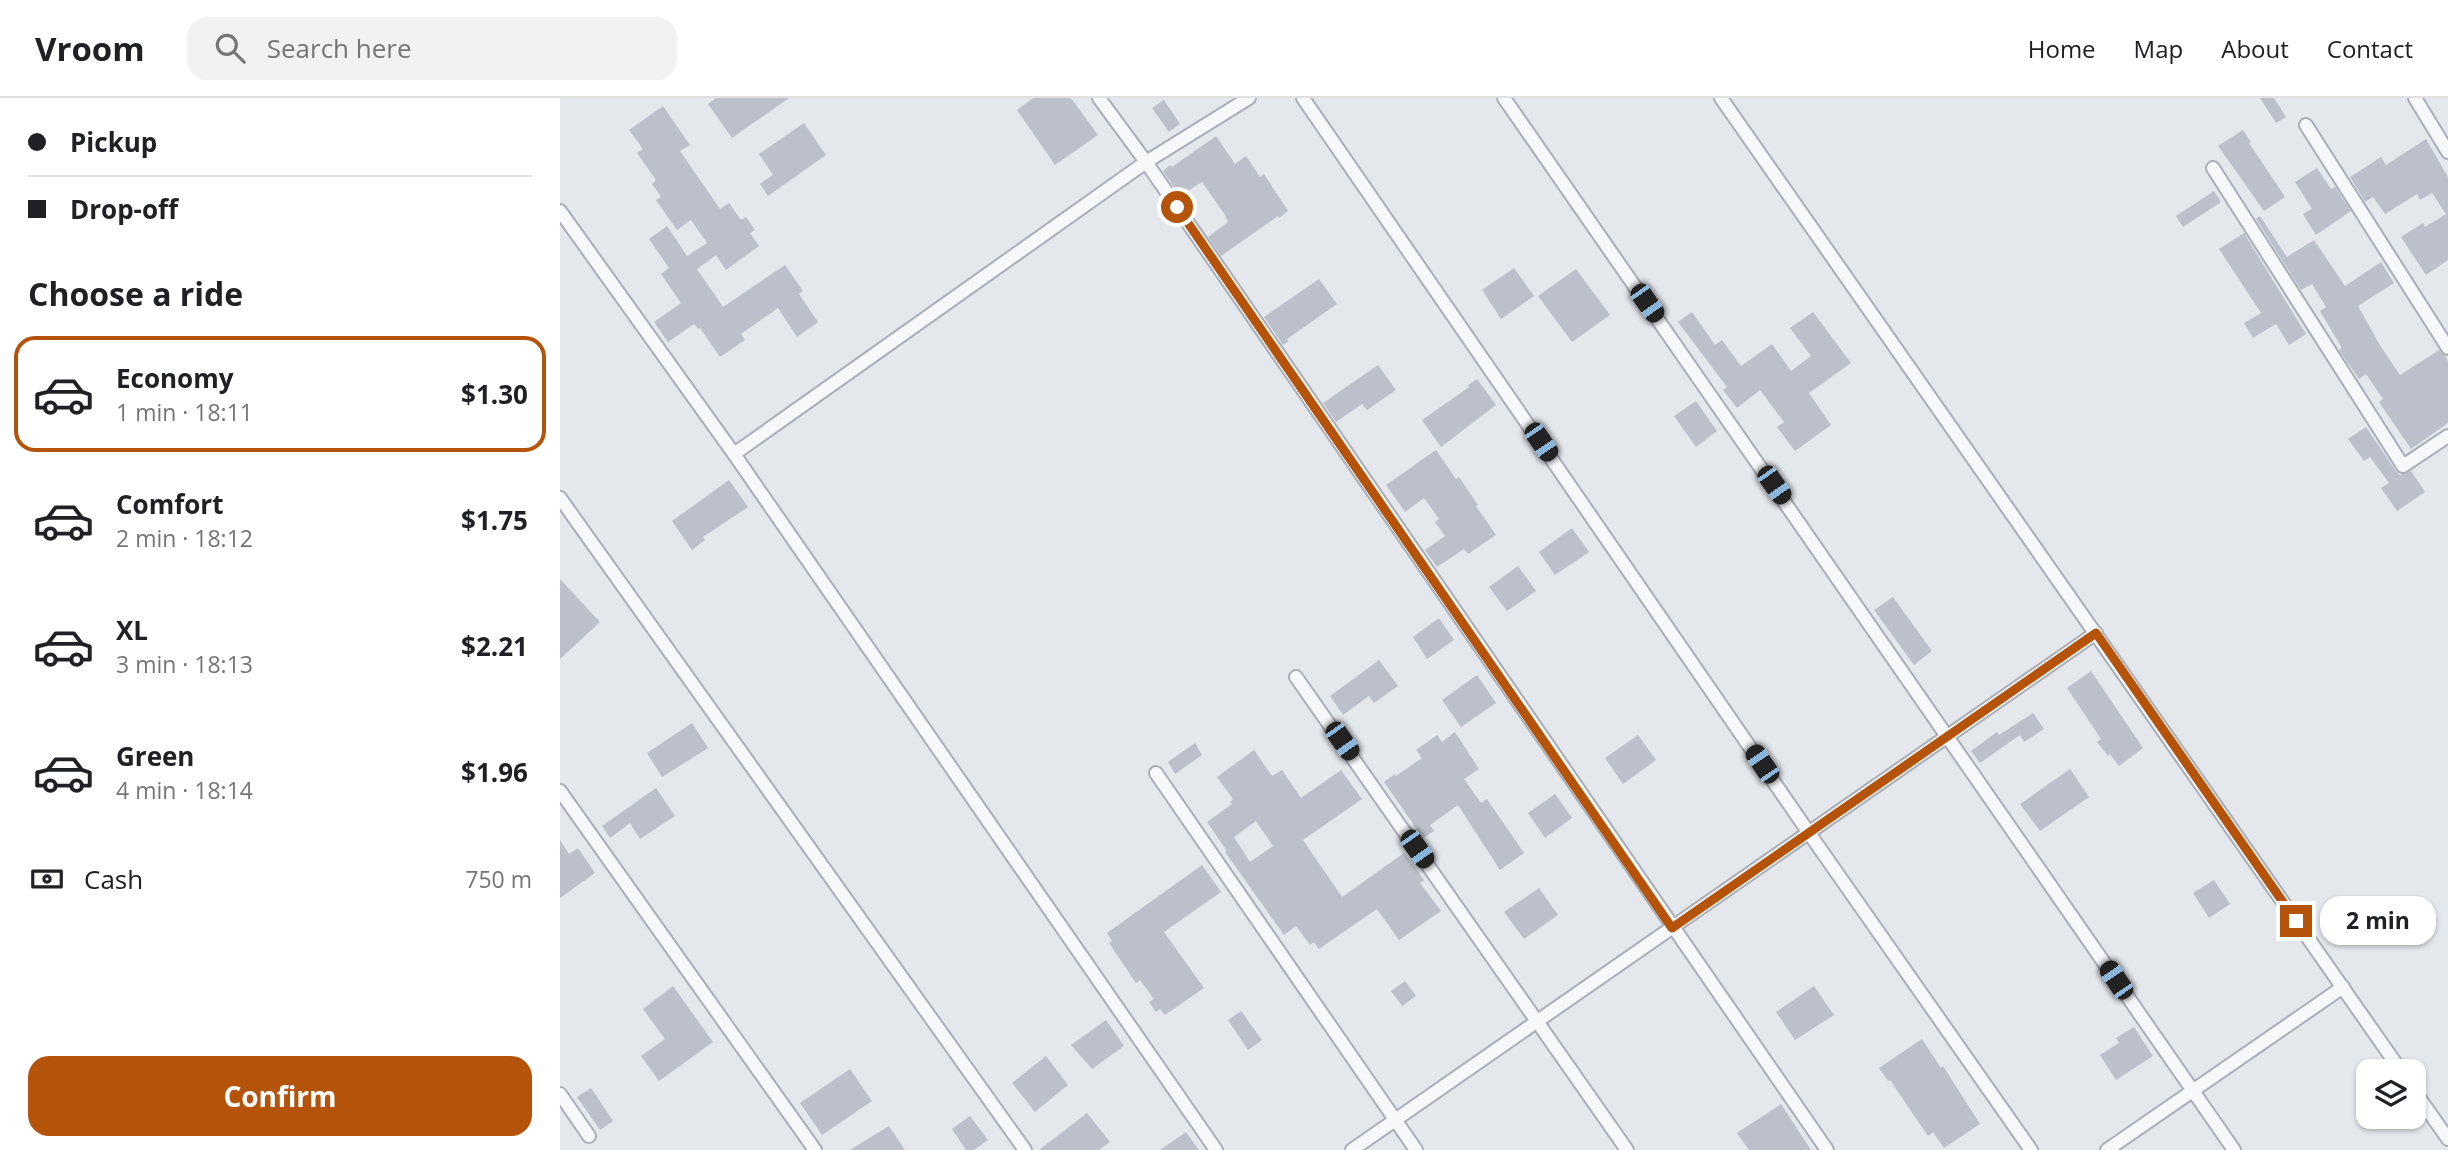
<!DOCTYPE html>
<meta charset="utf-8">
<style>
:root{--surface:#fff;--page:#f2f2f2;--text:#202124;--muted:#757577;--line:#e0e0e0;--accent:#b45309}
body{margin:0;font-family:"Open Sans",sans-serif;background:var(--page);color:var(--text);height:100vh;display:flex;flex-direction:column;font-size:26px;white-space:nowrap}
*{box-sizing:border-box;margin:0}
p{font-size:23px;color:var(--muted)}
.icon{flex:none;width:38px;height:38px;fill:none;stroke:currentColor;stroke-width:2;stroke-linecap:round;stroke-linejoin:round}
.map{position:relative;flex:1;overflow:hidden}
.panel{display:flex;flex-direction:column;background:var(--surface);width:560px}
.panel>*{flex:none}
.guide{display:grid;align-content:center;height:154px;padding:0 28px;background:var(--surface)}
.tools{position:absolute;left:1796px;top:961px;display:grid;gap:14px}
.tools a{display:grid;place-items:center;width:70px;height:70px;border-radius:14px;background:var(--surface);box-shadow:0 2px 5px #0004;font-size:35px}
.end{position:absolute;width:32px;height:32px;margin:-16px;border:9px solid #b45309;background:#fff;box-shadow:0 0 0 4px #fff}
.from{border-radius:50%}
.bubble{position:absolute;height:49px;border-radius:21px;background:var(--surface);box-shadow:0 2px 5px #0004;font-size:23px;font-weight:700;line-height:49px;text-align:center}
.car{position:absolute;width:21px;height:42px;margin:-21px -10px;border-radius:9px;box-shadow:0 0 5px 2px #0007;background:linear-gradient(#222 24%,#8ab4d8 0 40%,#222 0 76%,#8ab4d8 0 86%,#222 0)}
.guide b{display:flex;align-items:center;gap:24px;height:66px;font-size:26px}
.guide b+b{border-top:2px solid var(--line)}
.guide i{width:18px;height:18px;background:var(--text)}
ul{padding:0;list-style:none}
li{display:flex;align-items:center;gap:21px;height:116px;margin:0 14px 10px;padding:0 14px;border:4px solid transparent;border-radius:21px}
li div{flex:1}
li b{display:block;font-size:26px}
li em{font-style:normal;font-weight:700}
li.on{border-color:var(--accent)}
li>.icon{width:63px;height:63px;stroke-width:1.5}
h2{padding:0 28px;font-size:32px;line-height:84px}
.pay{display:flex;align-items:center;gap:18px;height:77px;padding:0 28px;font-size:26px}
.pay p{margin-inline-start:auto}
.cta{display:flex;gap:14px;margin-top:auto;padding:14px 28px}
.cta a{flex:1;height:80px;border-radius:21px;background:var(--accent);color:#fff;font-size:28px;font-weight:700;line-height:80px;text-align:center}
header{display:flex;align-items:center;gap:42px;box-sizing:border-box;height:98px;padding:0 35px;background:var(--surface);border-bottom:2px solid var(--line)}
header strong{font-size:33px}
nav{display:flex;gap:38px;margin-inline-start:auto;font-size:24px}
.search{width:490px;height:63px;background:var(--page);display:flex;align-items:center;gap:18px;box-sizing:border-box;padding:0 24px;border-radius:21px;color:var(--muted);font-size:26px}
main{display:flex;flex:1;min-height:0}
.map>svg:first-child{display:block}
</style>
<header>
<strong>Vroom</strong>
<div class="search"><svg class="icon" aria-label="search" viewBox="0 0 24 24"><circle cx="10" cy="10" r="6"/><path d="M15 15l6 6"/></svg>Search here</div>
<nav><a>Home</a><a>Map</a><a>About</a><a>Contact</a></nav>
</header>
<main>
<section class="panel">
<div class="guide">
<b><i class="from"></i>Pickup</b>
<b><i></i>Drop-off</b>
</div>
<h2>Choose a ride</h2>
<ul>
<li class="on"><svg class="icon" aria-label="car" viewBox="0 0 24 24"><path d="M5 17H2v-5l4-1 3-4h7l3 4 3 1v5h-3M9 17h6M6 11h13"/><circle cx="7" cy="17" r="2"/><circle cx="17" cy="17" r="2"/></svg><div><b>Economy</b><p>1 min · 18:11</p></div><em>$1.30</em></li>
<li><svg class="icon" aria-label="car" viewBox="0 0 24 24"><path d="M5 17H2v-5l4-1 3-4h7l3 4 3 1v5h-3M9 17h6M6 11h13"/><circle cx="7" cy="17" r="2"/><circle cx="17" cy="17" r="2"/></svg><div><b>Comfort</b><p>2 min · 18:12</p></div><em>$1.75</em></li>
<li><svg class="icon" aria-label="car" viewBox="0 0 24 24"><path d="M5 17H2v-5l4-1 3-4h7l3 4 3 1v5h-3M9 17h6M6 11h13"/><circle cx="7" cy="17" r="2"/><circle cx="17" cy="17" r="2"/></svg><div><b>XL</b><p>3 min · 18:13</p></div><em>$2.21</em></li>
<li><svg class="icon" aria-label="car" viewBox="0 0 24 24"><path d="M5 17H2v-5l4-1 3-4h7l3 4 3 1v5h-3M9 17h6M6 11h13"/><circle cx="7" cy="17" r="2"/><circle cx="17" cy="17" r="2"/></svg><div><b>Green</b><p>4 min · 18:14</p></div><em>$1.96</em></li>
</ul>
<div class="pay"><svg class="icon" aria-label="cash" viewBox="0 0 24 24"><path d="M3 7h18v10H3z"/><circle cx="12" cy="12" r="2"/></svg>Cash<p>750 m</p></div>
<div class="cta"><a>Confirm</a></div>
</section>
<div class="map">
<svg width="1888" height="1052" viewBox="0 0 1888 1052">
<rect width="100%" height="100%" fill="#e4e7ec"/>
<path fill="#bbc0ca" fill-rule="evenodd" d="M156 0H229L172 40 148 6Z
M473 0H511L538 37 495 67 457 12Z
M1700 0H1714L1726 19 1716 25Z
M604 2 620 26 609 34 592 10Z
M103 8 130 47 120 53 160 111 169 105 181 122 186 119 195 132 190 135 199 148 166 172 156 157 137 171 163 209 225 167 243 193 239 196 258 224 237 239 218 210 181 236 185 242 160 259 140 230 138 231 134 226 108 244 94 224 121 205 101 176 109 170 89 141 107 128 127 158 147 145 131 122 117 132 96 102 101 99 92 86 96 82 77 55 83 51 69 32Z
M244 25 266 57 208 98 200 86 213 77 199 56Z
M1683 32 1691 44 1689 45 1725 99 1704 113 1658 48Z
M656 38 675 66 686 58 700 79 704 76 728 113 719 120 718 118 661 158 648 139 668 124 665 117 642 84 620 98 603 73 610 67 612 69Z
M1866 41 1888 79V162L1866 177 1841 139 1863 125 1865 129 1886 116 1872 95 1860 102 1857 96 1825 116 1813 99 1805 104 1790 79 1821 59 1826 67Z
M1757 70 1771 91 1775 89 1791 113 1756 137 1743 116 1752 111 1735 84Z
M1654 93 1661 104 1623 129 1616 118Z
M1700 118 1727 159 1754 142 1785 188 1821 164 1834 185 1798 208 1821 249 1840 277 1879 252 1885 258 1888 263V325L1851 351 1819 304 1823 301 1806 276 1799 281 1779 252 1782 250 1760 213 1766 209 1752 186 1741 192 1696 121Z
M1684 135 1746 236 1729 247 1716 226 1693 240 1684 225 1701 215 1659 151Z
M954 170 974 198 941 221 922 192Z
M1016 171 1050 217 1012 244 978 198Z
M759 181 777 206 727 241 728 244 723 247 704 219Z
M1132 214 1155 247 1162 242 1181 268 1212 246 1231 273 1251 258 1230 230 1253 214 1291 265 1249 295 1271 327 1235 353 1217 329 1224 324 1200 292 1177 310 1163 292 1167 289 1118 224Z
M818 267 836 292 807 312 802 306 776 324 763 305Z
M917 281 936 307 881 349 862 322 909 289 908 287Z
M1136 303 1157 333 1136 349 1114 318Z
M1806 329 1836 373 1840 377 1851 373 1865 394 1837 413 1821 390 1829 385 1810 359 1804 363 1788 341Z
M876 352 896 381 899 379 918 407 916 408 936 437 908 456 904 451 877 469 865 452 885 438 875 424 879 421 864 400 845 414 826 387Z
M169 382 188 409 143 439 145 442 132 452 112 423Z
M1012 430 1029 454 995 477 979 454Z
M958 468 976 493 947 513 929 489Z
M0 481 40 524 0 561Z
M1333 499 1372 553 1354 567 1314 512Z
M879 520 894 542 867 561 853 539Z
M819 562 838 588 814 605 809 598 783 617 770 598Z
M1531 573 1583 650 1559 668 1550 656 1548 658 1537 644 1541 641 1507 590Z
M917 577 936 605 901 629 882 602Z
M1473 615 1484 631 1464 644 1460 637 1420 665 1411 653 1437 634 1439 637Z
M132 625 148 650 102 679 87 655Z
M895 634 919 671 904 681 921 705 927 701 964 755 940 772 898 707 870 727 874 733 863 740 824 684 835 676 836 678 862 660 856 652 877 637 882 644Z
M1078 637 1096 662 1063 686 1045 660Z
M635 645 642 657 615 676 608 664Z
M694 652 712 678 722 672 741 700 781 672 802 701 743 742 782 799 844 755 864 782 860 785 881 813 839 842 817 811 759 851 754 844 750 847 736 828 724 837 665 754 667 753 647 724 672 706 670 704 673 701 657 679ZM696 723 713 748 690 764 674 739Z
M1510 671 1529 699 1480 733 1460 706Z
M96 690 115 718 80 741 70 725 50 740 42 728Z
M995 696 1012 720 985 740 968 715Z
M0 742 9 756 18 750 35 775 0 800Z
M642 767 661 794 604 834 644 890 605 917 600 911 596 914 589 904 594 901 580 882 576 885 549 845 552 843 547 835Z
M1654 782 1670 806 1649 820 1633 795Z
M979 790 998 817 964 841 944 814Z
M845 883 856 898 842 908 831 893Z
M113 888 153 944 99 983 81 958 105 941 83 911Z
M1254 888 1274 917 1235 942 1216 914Z
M681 913 702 942 688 952 668 922Z
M546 922 564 948 532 971 511 947Z
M1574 929 1593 958 1556 982 1540 957 1559 945 1556 940Z
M1362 941 1381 970 1383 968 1420 1026 1384 1050 1373 1034 1368 1038 1330 982 1328 983 1319 970Z
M486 958 508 987 475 1014 452 985Z
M290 971 312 1003 262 1037 240 1005Z
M31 990 53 1023 40 1032 17 999Z
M1221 1006 1251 1052H1189L1177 1035Z
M527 1015 550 1044 539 1052H479Z
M410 1018 428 1042 414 1052H406L392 1031Z
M329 1028 345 1052H290Z
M626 1034 639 1052H600Z"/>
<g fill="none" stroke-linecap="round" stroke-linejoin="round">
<defs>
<path id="minor" d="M539 0 586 64 1267 1052
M743 0 1249 735 1471 1052
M944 0 1674 1052
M1161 0 1841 973
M1855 0 1888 54
M1746 27 1888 250
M1653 70 1843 368 1888 338
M0 113 174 356 656 1052
M174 356 586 64 689 0
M0 400 465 1052
M736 579 1067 1052
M596 675 856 1052
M0 693 255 1052
M1853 991 1888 1041
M0 996 29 1038
M792 1052 1536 535
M1547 1052 1783 889"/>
</defs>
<use href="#minor" stroke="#a9aeb7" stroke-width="16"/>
<use href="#minor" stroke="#f7f8fa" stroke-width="12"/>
</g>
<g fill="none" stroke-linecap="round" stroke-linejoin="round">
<path stroke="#b45309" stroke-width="9" d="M617 109 1112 830 1536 535 1736 823"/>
</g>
</svg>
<div class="tools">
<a><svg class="icon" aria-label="layers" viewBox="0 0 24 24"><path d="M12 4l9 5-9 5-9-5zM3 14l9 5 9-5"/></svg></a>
</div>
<i class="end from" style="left:617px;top:109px"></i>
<i class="end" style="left:1736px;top:823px"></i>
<div class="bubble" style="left:1760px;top:798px;width:116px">2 min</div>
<i class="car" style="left:1087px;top:205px;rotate:145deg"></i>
<i class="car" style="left:981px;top:344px;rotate:146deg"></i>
<i class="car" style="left:1214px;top:387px;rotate:145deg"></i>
<i class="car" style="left:782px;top:643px;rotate:145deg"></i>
<i class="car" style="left:1202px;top:666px;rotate:326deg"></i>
<i class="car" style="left:857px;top:751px;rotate:145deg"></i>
<i class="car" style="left:1556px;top:882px;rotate:326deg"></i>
</div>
</main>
